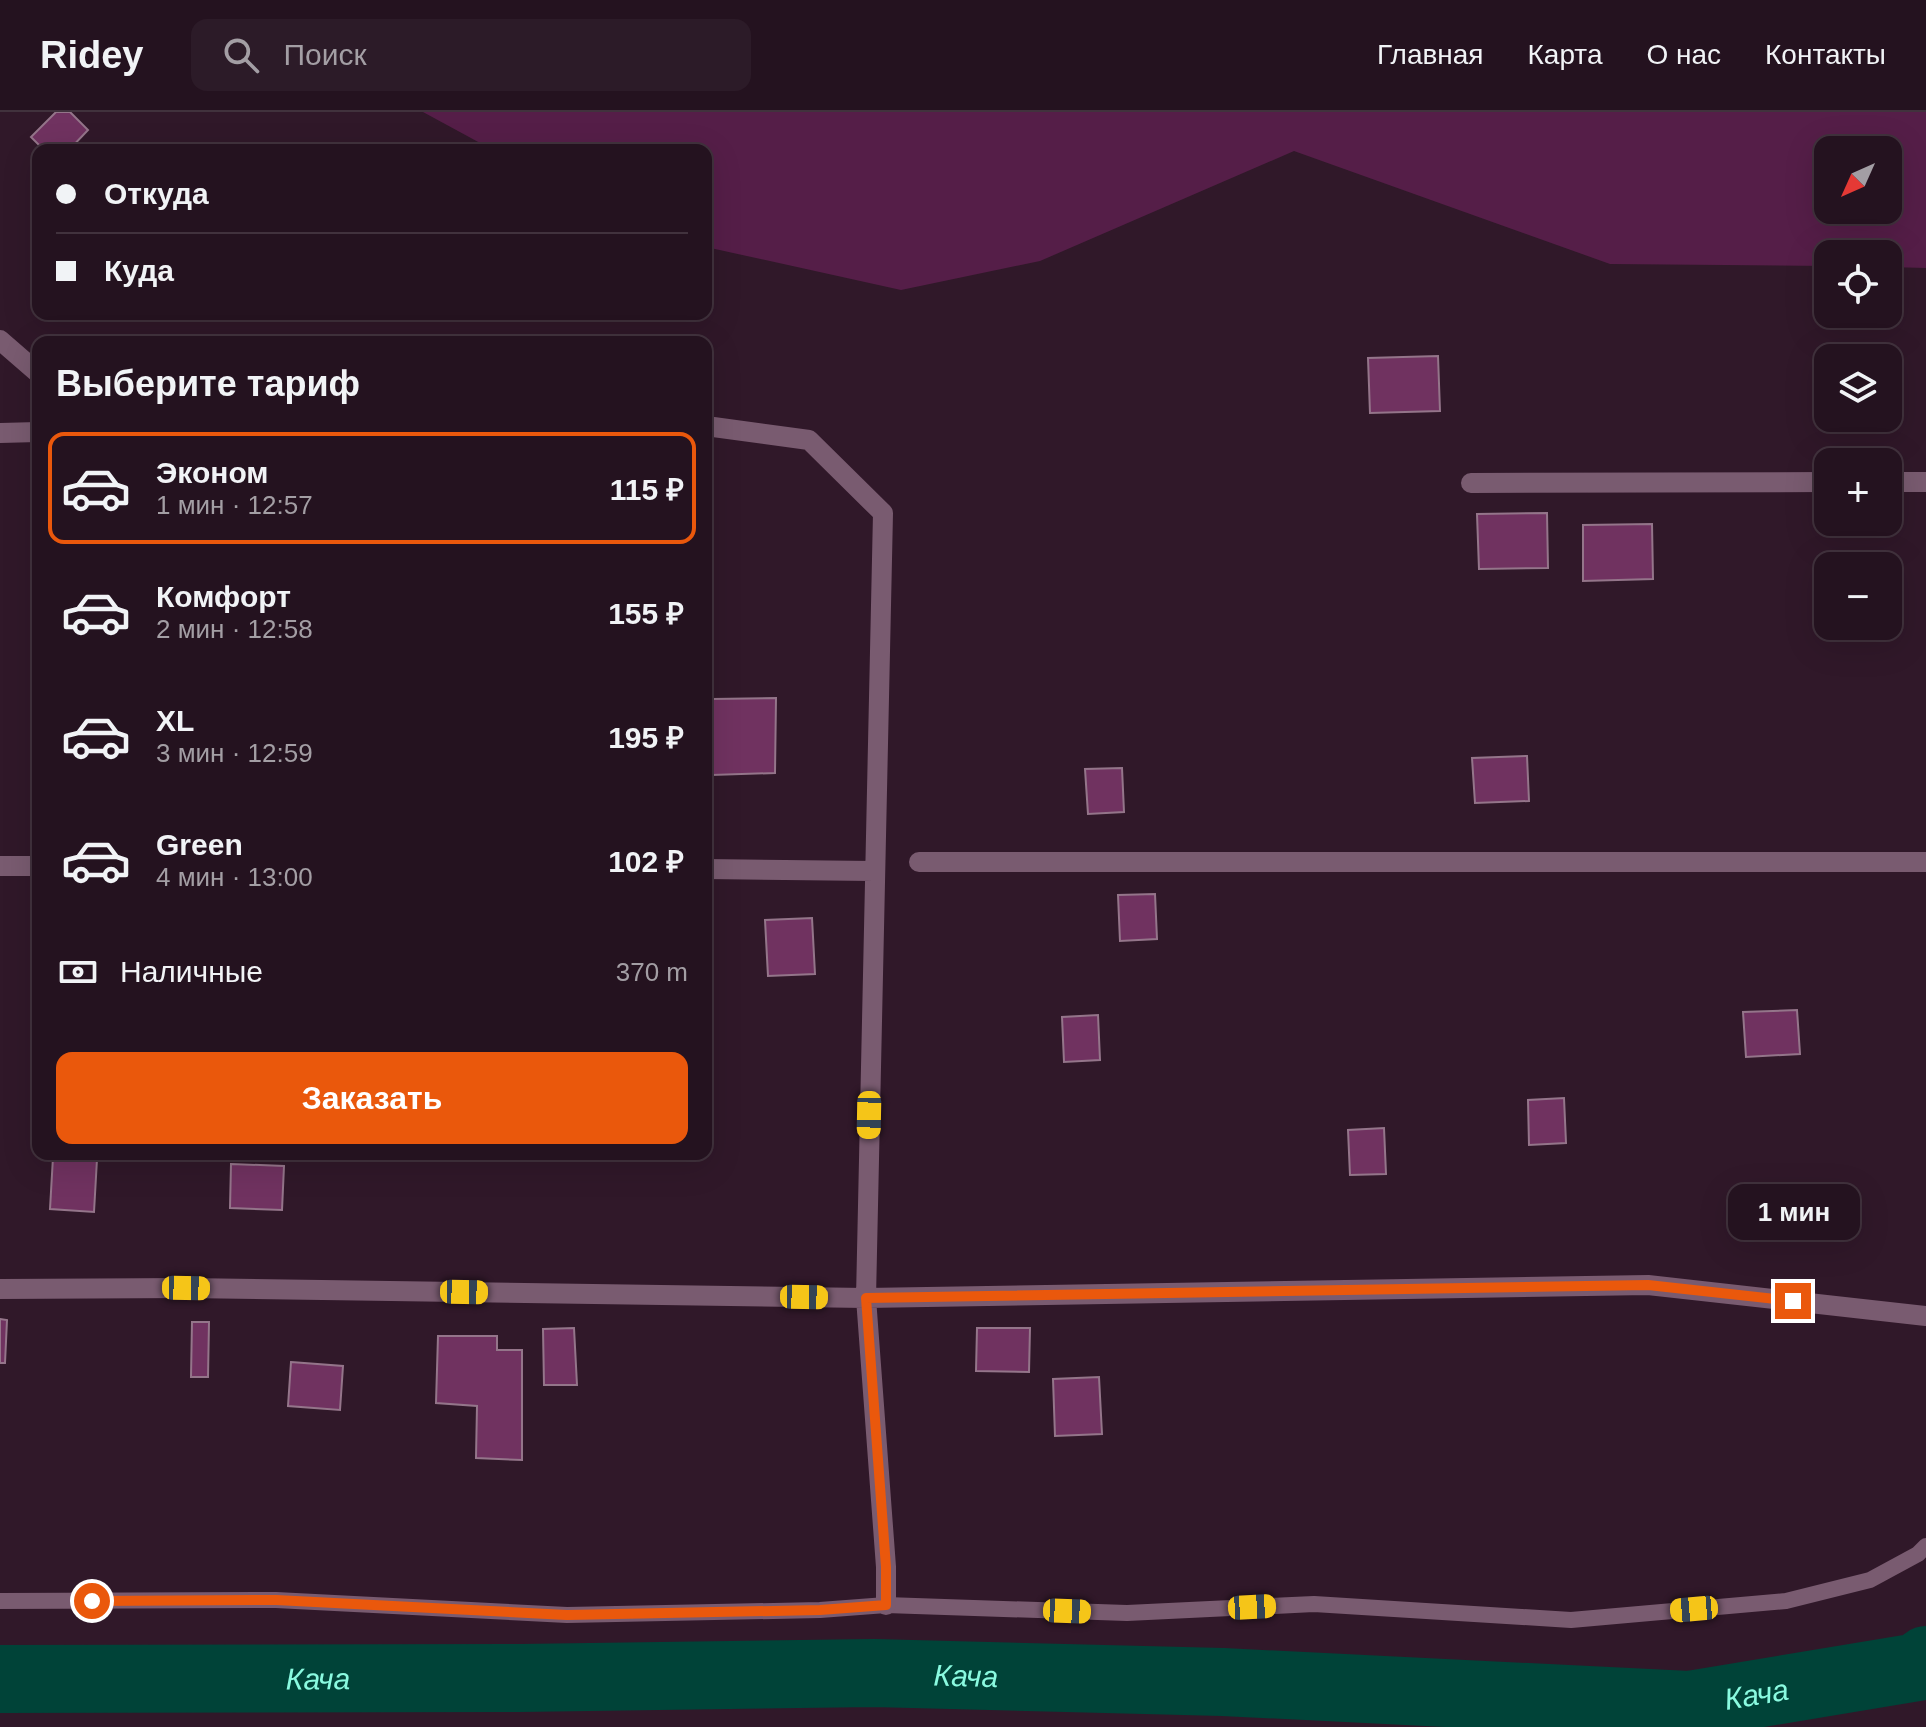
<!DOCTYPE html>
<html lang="ru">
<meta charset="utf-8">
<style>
:root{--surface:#24121f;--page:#2c1b28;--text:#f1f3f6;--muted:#a39ea4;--line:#41323d;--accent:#ea580c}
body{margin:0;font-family:Helvetica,sans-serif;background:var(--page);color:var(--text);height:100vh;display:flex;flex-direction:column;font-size:30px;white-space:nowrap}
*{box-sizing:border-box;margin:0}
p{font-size:26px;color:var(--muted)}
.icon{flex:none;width:44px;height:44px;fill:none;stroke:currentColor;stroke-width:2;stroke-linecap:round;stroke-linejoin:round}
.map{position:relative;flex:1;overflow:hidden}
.details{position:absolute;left:32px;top:224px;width:680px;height:824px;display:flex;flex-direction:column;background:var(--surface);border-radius:16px;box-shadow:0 8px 32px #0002,0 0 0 2px var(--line)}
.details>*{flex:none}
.banner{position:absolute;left:32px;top:32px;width:680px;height:176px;border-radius:16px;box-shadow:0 8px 32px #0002,0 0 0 2px var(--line);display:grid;align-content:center;height:176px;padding:0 24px;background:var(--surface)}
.needle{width:52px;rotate:225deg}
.buttons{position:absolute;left:1814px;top:24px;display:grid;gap:16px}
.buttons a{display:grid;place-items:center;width:88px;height:88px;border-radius:16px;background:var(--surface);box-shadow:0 8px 32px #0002,0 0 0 2px var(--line);font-size:40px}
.end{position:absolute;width:36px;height:36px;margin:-18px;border:10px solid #ea580c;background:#fff;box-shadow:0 0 0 4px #fff}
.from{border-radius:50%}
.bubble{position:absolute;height:56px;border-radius:16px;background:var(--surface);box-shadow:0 8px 32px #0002,0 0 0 2px var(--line);font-size:26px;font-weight:800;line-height:56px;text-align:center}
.car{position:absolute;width:24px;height:48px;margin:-24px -12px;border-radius:10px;box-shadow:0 0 6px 2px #0007;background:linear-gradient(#f5c518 24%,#345 0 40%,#f5c518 0 76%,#345 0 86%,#f5c518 0)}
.banner b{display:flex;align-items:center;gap:28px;height:76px;font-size:30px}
.banner b+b{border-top:2px solid var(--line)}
.banner i{width:20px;height:20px;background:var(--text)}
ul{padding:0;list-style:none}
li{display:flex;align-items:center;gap:24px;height:112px;margin:0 16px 12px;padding:0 8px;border:4px solid transparent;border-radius:16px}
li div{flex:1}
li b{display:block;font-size:30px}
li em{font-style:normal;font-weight:800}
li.on{border-color:var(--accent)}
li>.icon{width:72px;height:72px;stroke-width:1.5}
h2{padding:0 24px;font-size:36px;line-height:96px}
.pay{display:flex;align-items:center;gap:20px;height:88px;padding:0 24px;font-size:30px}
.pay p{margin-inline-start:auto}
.primary-button{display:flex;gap:16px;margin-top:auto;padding:16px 24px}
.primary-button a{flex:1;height:92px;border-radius:16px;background:var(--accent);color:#fff;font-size:32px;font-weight:800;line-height:92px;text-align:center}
header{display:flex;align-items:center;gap:48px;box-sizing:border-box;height:112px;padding:0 40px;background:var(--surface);border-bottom:2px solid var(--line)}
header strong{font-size:38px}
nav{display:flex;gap:44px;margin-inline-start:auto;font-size:28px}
.search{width:560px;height:72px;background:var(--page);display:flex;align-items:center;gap:20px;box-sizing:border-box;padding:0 28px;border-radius:16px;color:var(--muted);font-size:30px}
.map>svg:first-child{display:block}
</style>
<header>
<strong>Ridey</strong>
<div class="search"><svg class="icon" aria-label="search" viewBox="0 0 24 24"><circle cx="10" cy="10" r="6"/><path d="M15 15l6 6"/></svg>Поиск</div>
<nav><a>Главная</a><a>Карта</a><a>О нас</a><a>Контакты</a></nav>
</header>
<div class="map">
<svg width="1926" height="1615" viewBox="0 0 1926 1615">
<rect width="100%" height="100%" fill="#301829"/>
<path fill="#551e48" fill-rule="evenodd" d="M423 0H1926V156L1888 155V142H1828V154L1610 152 1294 39 1040 149 901 178 706 135V38H493ZM1828 38H1888V98H1828Z"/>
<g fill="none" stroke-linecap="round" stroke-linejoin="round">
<path stroke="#004338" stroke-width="68" id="s1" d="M0 1567 520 1566 874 1561 1223 1570 1689 1593 1918 1555 1926 1548"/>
</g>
<path fill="#703260" stroke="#94758a" stroke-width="2" d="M56 0H70L88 18 69 38H44L31 25Z
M1438 244 1440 299 1370 301 1368 246Z
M1547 401 1548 456 1479 457 1477 402Z
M1652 412 1653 467 1583 469V413Z
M776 586 775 661 712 663 713 587Z
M1527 644 1529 689 1475 691 1472 646Z
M1122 656 1124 700 1088 702 1085 657Z
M1155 782 1157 827 1120 829 1118 783Z
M812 806 815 862 768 864 765 808Z
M1797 898 1800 942 1746 945 1743 900Z
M1098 903 1100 948 1064 950 1062 905Z
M1564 986 1566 1031 1529 1033 1528 988Z
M1384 1016 1386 1062 1350 1063 1348 1018Z
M53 1045 97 1047 94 1100 50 1097Z
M231 1052 284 1054 282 1098 230 1096Z
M0 1207 7 1208 5 1251H0Z
M192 1210H209L208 1265H191Z
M574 1216 577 1273H544L543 1217Z
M977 1216H1030L1029 1260 976 1259Z
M438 1224H497V1238H522V1348L476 1346 477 1294 436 1291Z
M291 1250 343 1254 340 1298 288 1294Z
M1099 1265 1102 1322 1055 1324 1053 1267Z"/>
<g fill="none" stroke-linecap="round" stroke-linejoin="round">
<path stroke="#795b70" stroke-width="16" d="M0 1489 276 1488 567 1503 820 1498 886 1493 1127 1501 1314 1492 1571 1508 1786 1489 1870 1468 1918 1442 1926 1434"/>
<path stroke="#795b70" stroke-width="20" d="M0 228 38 261
M706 314 809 328 883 401 866 1186 886 1455V1493
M0 321 38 320
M1888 370H1926
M1471 371 1828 370
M919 750H1926
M0 754H38
M706 757 874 759
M0 1177 186 1176 866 1186 1648 1173 1926 1204"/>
</g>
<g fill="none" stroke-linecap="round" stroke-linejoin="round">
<path stroke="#ea580c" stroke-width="10" d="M92 1489 276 1488 567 1503 820 1498 886 1493V1455L866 1186 1648 1173 1793 1189"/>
</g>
<g text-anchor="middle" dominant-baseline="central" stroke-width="8" stroke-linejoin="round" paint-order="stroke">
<g font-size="30" font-style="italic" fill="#8afae0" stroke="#12070e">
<text stroke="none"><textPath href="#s1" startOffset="966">Кача</textPath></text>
<text stroke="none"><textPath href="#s1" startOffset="318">Кача</textPath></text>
<text stroke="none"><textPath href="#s1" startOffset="1758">Кача</textPath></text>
</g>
</g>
</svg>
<div class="buttons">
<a><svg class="needle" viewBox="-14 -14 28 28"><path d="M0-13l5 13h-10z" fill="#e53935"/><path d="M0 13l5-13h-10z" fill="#a39ea4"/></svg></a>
<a><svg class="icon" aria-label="locate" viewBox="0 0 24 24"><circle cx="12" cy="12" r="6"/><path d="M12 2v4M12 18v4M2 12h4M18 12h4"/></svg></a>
<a><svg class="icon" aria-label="layers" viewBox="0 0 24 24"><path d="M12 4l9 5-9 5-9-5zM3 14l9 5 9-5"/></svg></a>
<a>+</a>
<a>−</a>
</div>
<i class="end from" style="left:92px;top:1489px"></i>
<i class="end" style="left:1793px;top:1189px"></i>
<div class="bubble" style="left:1728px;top:1072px;width:132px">1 мин</div>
<i class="car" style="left:869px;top:1003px;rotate:181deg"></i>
<i class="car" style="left:186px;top:1176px;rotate:91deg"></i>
<i class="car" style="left:464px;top:1180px;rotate:91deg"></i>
<i class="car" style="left:804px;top:1185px;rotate:91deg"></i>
<i class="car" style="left:1252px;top:1495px;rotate:87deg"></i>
<i class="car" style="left:1694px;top:1497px;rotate:265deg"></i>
<i class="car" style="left:1067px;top:1499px;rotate:92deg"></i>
<div class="banner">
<b><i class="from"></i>Откуда</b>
<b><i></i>Куда</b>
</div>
<section class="details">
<h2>Выберите тариф</h2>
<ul>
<li class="on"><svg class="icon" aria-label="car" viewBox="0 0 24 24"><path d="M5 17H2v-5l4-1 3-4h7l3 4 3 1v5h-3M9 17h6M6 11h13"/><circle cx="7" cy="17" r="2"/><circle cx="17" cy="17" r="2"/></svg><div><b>Эконом</b><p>1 мин · 12:57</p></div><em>115 ₽</em></li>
<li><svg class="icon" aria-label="car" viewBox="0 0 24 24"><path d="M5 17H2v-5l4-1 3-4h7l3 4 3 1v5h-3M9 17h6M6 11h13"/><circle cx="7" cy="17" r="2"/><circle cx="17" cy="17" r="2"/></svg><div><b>Комфорт</b><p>2 мин · 12:58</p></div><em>155 ₽</em></li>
<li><svg class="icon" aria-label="car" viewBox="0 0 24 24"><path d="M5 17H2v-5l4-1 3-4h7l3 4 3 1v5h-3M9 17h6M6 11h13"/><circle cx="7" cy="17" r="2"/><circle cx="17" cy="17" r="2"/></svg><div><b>XL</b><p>3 мин · 12:59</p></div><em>195 ₽</em></li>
<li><svg class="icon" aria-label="car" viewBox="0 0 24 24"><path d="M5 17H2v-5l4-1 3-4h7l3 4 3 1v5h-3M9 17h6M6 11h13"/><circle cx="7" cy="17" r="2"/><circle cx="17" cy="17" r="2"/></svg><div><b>Green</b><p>4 мин · 13:00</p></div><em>102 ₽</em></li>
</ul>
<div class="pay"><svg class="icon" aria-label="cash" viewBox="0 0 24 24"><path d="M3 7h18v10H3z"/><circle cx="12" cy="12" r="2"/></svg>Наличные<p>370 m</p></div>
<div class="primary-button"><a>Заказать</a></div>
</section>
</div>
